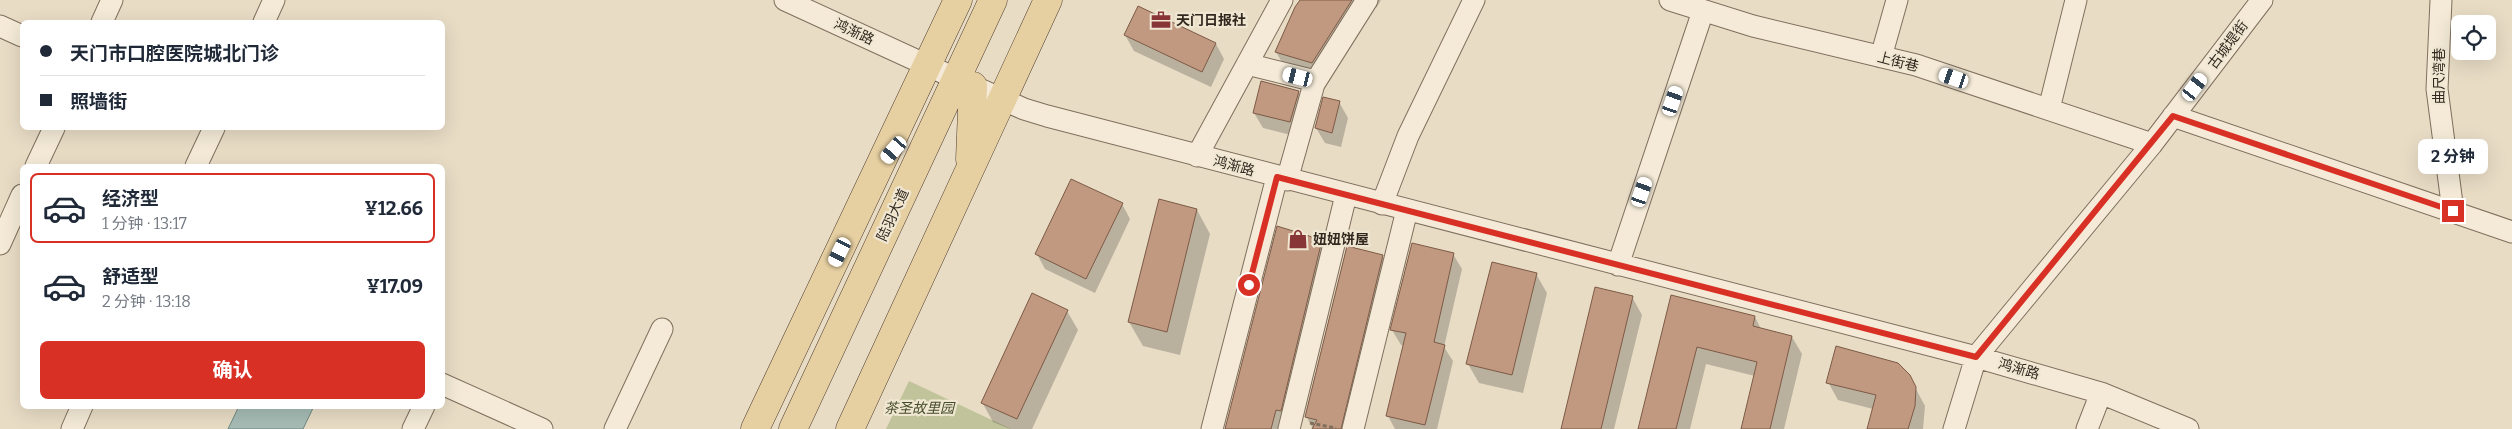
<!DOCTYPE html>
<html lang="zh">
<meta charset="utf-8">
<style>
:root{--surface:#fff;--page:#f6f6f7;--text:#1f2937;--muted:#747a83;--line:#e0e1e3;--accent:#d93025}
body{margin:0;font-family:Bitter,"Noto Sans SC",serif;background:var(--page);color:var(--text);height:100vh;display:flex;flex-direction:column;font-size:19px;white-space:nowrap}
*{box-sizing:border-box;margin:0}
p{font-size:16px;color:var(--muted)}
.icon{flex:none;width:28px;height:28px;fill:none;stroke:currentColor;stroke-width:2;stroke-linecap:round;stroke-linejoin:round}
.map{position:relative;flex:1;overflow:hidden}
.drawer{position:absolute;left:20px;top:164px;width:425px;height:245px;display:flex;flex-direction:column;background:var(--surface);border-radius:8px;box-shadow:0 5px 20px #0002}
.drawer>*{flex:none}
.top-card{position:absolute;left:20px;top:20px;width:425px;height:110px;border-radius:8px;box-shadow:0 5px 20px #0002;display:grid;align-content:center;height:110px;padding:0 20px;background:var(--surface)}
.fabs{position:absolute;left:2451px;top:15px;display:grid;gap:10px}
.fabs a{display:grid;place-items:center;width:45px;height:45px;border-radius:8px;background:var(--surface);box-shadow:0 5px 20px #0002;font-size:25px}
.end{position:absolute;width:22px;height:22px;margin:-11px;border:6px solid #d93025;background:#fff;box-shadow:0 0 0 2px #fff}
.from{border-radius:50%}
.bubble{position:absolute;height:35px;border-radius:8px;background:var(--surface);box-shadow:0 5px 20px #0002;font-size:16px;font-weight:700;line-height:35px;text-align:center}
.car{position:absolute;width:15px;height:30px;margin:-15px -8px;border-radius:6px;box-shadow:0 0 4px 1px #0007;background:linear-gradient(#fff 24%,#345 0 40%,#fff 0 76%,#345 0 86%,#fff 0)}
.top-card b{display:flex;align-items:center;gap:18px;height:48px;font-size:19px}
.top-card b+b{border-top:1px solid var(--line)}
.top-card i{width:12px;height:12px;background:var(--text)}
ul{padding:9px 0 0;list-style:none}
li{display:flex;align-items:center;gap:15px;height:70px;margin:0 10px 8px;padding:0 10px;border:2px solid transparent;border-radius:8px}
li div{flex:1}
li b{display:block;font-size:19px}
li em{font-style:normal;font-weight:700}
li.current{border-color:var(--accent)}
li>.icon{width:45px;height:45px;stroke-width:1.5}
.primary-button{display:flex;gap:10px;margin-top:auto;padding:10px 20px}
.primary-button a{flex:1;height:58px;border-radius:8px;background:var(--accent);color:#fff;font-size:20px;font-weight:700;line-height:58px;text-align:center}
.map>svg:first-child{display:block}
</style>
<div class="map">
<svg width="2512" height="429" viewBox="0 0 2512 429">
<rect width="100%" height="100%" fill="#e8dcc5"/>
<path fill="#c1c49a" d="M909 381 1011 429H886Z"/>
<path fill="#a6bcb5" stroke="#6e8981" d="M239 406H314L303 429H228Z"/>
<path fill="#0003" d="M1302 0H1381L1377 7 1367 12 1323 82 1287 71 1276 52Z
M1125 35 1216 44 1224 59 1211 87 1134 51Z
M1298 92 1307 107 1299 137 1263 128 1254 113Z
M1339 102 1348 118 1341 147 1325 143 1316 128Z
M1122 204 1130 219 1095 293 1045 269 1037 254Z
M1197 210 1210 234 1180 355 1143 346 1129 322Z
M1321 241 1335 264 1295 429H1227Z
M1453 254 1462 269 1444 347 1453 361 1437 429H1395L1388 416 1404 346 1401 345 1392 330Z
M1382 256 1396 280 1360 429H1313L1306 416Z
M1536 274 1547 293 1523 393 1479 383 1468 364Z
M1632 297 1642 315 1614 429H1562Z
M1672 297 1755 317 1761 329 1792 337 1802 354 1784 429H1743L1755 376 1706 364 1690 429H1640Z
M1067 311 1078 330 1032 429H1010L993 422 982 402Z
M1909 376 1925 406 1923 429H1868L1873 409 1838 400 1828 382Z"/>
<path fill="#c19980" stroke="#7c5a46" d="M1300 0H1352L1312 63 1275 52 1295 7Z
M1138 6 1216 43 1202 72 1124 35Z
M1261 81 1299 91 1290 122 1253 113Z
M1323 97 1340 101 1332 133 1315 128Z
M1071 179 1123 203 1086 279 1035 254Z
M1159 199 1197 209 1167 332 1128 322Z
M1277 226 1322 240 1281 411 1276 410 1271 429H1225Z
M1412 243 1454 253 1434 342 1445 345 1425 425 1386 416 1406 333 1390 330Z
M1347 246 1383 255 1341 429H1312L1317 420 1305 417Z
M1492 262 1537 273 1512 375 1466 364Z
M1595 287 1633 296 1601 429H1561Z
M1032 293 1068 310 1017 419 981 403Z
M1671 295 1755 316 1753 326 1792 336 1770 429H1741L1757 362 1697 347 1676 429H1638Z
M1836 346 1898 363 1910 375 1916 387 1915 406 1908 429H1867L1876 395 1826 383Z"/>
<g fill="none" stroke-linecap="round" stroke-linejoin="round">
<defs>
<path id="minor" d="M785 0 957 79 1024 109 1047 116 1976 357 2101 393 2188 429
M1670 0 1753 26 1916 65 2152 144
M2441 0 2437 89 2453 211
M102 22 112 0
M264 22 274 0
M0 26 22 36
M1881 57 1897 0
M1247 64 1315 81
M2049 109 2076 0
M2173 116 2512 232
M1197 156 1282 0
M36 166 54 128
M196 166 214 128
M1287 180 1314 84 1367 0
M1382 204 1408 136 1474 0
M0 244 22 195
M1618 265 1703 11
M442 384 542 429
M72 429 82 406
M413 429 424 406
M615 429 662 329
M1212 429 1277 177
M1289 429 1346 195
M1353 429 1407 210
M1954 429 1976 357 2152 144 2262 0
M2087 429 2101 393"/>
<path id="major" d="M970 159 973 86
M755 429 958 0
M793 429 993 0
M850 429 1048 0"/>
</defs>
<use href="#minor" stroke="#806f5d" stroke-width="23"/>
<use href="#major" stroke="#4f3e31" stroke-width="29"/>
<path stroke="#806f5d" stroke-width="3" stroke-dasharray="4 2.5" stroke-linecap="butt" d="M1310 423 1336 428"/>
<use href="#minor" stroke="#f4ead7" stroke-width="21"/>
<use href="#major" stroke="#e6cfa1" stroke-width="28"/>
</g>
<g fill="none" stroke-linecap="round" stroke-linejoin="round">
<path stroke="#d93025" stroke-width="6" d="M1249 285 1277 177 1976 357 2173 116 2453 211"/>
</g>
<defs>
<symbol id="office-bare" viewBox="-9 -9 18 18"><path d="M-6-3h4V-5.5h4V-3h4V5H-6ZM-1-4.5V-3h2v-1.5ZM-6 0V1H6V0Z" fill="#883538" stroke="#f0e7d3" stroke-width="2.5" paint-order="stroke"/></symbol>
<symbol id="shop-bare" viewBox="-9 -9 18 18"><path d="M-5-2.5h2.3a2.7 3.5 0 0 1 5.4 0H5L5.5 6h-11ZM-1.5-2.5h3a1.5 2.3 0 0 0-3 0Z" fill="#883538" stroke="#f0e7d3" stroke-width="2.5" paint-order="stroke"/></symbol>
</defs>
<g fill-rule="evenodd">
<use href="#office-bare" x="1147" y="6" width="28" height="28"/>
<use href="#shop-bare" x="1284" y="225" width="28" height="28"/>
</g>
<g text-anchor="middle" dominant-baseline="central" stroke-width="4.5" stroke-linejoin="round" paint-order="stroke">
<g font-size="14" font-weight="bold" fill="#32281f" stroke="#f0e7d3" text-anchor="start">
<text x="1176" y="20">天门日报社</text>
<text x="1313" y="239">妞妞饼屋</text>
</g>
<g font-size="14" fill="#32281f" stroke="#f0e7d3">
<text transform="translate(854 32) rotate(25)">鸿渐路</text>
<text transform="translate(2228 45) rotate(-53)">古城堤街</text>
<text transform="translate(1898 62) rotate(14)">上街巷</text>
<text transform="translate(2439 76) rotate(-90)">曲尺湾巷</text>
<text transform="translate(1234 166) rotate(15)">鸿渐路</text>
<text transform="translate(893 215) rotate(-65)">陆羽大道</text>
<text transform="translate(2019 369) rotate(16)">鸿渐路</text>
</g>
<g font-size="14" font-style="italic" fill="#444c29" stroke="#f0e7d3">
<text x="919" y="408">茶圣故里园</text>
</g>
</g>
</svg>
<div class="fabs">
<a><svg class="icon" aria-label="locate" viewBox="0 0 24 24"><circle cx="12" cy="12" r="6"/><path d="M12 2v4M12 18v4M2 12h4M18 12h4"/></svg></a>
</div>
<i class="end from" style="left:1249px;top:285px"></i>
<i class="end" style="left:2453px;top:211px"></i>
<div class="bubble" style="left:2418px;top:139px;width:70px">2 分钟</div>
<i class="car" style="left:1298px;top:77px;rotate:284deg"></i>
<i class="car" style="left:1954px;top:78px;rotate:289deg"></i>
<i class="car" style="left:2195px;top:87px;rotate:37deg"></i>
<i class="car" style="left:1673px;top:101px;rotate:19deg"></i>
<i class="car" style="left:894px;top:150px;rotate:221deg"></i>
<i class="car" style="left:1642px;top:192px;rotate:19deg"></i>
<i class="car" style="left:840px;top:252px;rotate:206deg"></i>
<div class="top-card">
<b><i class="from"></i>天门市口腔医院城北门诊</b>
<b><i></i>照墙街</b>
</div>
<section class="drawer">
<ul>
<li class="current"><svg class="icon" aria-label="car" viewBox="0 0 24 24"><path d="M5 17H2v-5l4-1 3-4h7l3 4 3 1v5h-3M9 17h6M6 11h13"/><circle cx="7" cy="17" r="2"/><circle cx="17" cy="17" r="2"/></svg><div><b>经济型</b><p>1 分钟 · 13:17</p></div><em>¥12.66</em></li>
<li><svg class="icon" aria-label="car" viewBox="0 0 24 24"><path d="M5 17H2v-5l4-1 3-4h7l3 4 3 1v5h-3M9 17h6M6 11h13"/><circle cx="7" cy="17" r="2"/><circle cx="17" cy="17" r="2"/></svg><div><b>舒适型</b><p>2 分钟 · 13:18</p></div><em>¥17.09</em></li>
</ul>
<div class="primary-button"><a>确认</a></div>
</section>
</div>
